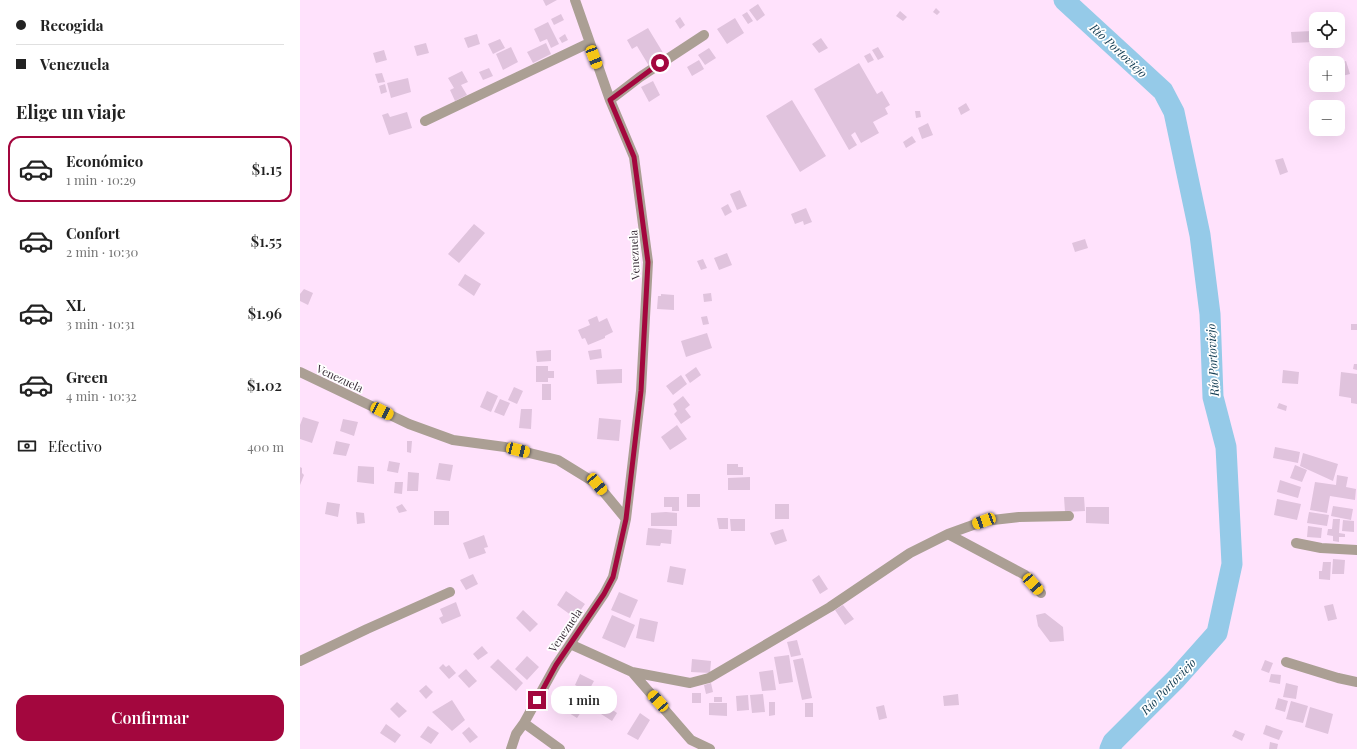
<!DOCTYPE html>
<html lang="es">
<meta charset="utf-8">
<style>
:root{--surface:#fff;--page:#f2f2f2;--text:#222;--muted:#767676;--line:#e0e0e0;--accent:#a3073e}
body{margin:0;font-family:"Playfair Display",serif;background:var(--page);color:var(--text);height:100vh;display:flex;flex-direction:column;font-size:15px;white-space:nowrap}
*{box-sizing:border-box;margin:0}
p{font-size:13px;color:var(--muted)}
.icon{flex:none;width:22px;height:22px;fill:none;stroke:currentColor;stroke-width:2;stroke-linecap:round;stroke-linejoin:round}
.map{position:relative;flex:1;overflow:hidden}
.drawer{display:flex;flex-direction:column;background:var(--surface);width:300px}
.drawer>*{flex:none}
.banner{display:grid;align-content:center;height:88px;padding:0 16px;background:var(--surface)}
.tools{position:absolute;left:1009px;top:12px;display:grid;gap:8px}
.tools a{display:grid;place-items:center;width:36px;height:36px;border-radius:8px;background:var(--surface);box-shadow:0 4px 16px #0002;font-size:20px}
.end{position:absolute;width:18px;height:18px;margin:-9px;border:5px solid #a3073e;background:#fff;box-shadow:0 0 0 2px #fff}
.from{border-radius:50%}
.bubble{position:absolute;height:28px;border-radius:12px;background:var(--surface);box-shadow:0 4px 16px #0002;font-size:13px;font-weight:600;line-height:28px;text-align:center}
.car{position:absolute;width:12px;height:24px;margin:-12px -6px;border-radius:5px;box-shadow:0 0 3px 1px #0007;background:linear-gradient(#f5c518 24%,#345 0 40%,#f5c518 0 76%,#345 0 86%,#f5c518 0)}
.banner b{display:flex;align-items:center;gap:14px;height:38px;font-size:15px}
.banner b+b{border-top:1px solid var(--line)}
.banner i{width:10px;height:10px;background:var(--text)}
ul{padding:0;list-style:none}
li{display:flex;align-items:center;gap:12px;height:66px;margin:0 8px 6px;padding:0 8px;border:2px solid transparent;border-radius:12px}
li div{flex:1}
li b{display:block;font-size:15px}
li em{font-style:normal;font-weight:600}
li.active{border-color:var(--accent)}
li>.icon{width:36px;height:36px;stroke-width:1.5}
h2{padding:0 16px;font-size:18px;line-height:48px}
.pay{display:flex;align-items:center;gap:10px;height:44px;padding:0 16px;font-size:15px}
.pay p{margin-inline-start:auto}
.action{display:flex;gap:8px;margin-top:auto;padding:8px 16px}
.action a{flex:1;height:46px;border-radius:12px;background:var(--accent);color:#fff;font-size:16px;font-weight:600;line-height:46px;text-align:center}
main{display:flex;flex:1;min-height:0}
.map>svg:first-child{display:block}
</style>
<main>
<section class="drawer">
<div class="banner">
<b><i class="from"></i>Recogida</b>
<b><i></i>Venezuela</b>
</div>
<h2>Elige un viaje</h2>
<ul>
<li class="active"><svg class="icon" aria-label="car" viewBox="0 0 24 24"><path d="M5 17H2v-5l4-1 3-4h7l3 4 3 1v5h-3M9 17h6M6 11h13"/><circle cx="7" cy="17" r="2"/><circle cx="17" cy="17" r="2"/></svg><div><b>Económico</b><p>1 min · 10:29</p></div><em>$1.15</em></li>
<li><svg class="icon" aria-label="car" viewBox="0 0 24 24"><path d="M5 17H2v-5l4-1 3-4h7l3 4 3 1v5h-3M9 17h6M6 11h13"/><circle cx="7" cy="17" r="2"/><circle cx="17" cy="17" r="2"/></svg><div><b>Confort</b><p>2 min · 10:30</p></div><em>$1.55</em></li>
<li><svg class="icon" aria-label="car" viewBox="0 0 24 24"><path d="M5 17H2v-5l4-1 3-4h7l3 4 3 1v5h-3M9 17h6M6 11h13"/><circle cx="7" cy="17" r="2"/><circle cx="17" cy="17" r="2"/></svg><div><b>XL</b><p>3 min · 10:31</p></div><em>$1.96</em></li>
<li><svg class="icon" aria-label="car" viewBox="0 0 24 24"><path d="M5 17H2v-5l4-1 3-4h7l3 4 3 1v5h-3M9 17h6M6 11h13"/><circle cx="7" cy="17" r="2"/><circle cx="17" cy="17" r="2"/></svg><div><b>Green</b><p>4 min · 10:32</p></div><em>$1.02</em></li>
</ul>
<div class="pay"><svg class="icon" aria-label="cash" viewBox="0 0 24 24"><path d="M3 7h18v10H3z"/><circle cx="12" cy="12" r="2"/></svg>Efectivo<p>400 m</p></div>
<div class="action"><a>Confirmar</a></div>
</section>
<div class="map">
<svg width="1057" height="749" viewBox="0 0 1057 749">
<rect width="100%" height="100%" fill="#ffe2fc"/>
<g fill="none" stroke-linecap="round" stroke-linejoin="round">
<path stroke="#95cae8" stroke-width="21" d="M764 0 863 91 874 112 900 235 910 314 913 397 926 447 932 564 917 633 876 679 813 742 810 749"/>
</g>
<path fill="#e0c3dd" d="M243 0H257L246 6Z
M458 4 465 15 457 21 449 10Z
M636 8 640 12 637 15 633 12Z
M600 11 607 17 603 21 596 16Z
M447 12 453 21 448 24 442 15Z
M261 14 264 20 254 25 251 19Z
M1028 14 1029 19H1016V28L1013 29 1011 18Z
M380 17 385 25 380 29 375 21Z
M435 18 444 33 427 44 417 29Z
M248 22 259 44 251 48 247 39 240 42 234 29Z
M348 28 365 56 349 66 337 46 332 49 327 40Z
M1012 31 1013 42 992 43 991 32Z
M177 34 180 44 168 48 164 38Z
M265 34 268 40 262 43 259 38Z
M521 38 528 48 519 53 512 44Z
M200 39 205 48 193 54 188 44Z
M126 43 129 53 117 56 114 46Z
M246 43 251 54 233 63 227 52Z
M211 47 218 62 203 70 196 54Z
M578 47 584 57 578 60 572 50Z
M409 48 416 58 405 65 398 55Z
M84 50 87 60 76 63 73 53Z
M570 53 574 60 568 63 564 56Z
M399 60 404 69 392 76 387 67Z
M1046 61 1050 74 1038 77V63Z
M559 63 577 94 582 91 590 105 585 108 588 114 573 122 579 133 561 143 555 132 551 135 557 145 549 150 514 89Z
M189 68 193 76 183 80 179 72Z
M162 71 168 82 161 85 167 95 155 101 150 90 154 88 148 78Z
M82 73 85 82 78 83 75 74Z
M108 78 111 92 91 98 87 83Z
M353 81 360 95 349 102 341 87Z
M85 84 87 92 81 94 79 86Z
M492 100 526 156 500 172 466 116Z
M666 103 670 110 661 115 658 108Z
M615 111H620L621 117 616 118Z
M107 112 112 128 89 135 82 115 88 113 90 117Z
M628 123 633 135 622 139 618 128Z
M612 136 616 142 606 148 603 142Z
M983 158 988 172 980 175 975 160Z
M440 190 447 206 437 210 430 194Z
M428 204 432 212 425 216 421 208Z
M506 208 512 222 504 225 503 221 495 224 491 214Z
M174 224 185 233 159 263 148 254Z
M785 239 788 248 775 252 772 243Z
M427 253 432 265 419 270 414 258Z
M403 259 407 268 401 270 397 261Z
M165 274 181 284 174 296 158 285Z
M4 289 13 293 8 305 0 301V294Z
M411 293 412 301 404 302 403 294Z
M361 294 374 295V310L357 309 358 296H361Z
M297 316 299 322 307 318 313 332 305 336V338L288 345 285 338 282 339 278 330 290 325 288 320Z
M407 316 409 324 403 325 401 317Z
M1051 324H1057V330H1051Z
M407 333 412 348 386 357 381 341Z
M301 349 302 358 290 360 288 351Z
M251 350V361L237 362 236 351Z
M1054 364H1057V370L1053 369Z
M236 366H248V371H254V378H248V382H236Z
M396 367 401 375 390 383 385 375Z
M322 369V383L297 384 296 370Z
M983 370 999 372 998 384 982 383Z
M1041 372 1057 374V404L1051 403V398L1039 396Z
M381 375 387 384 373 395 366 386Z
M242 384H251V400H242Z
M214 387 223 391 217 404 208 400Z
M187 391 198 396 191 412 180 407Z
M383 396 390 405 385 409 391 417 381 424 374 414 377 411 373 404Z
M200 399 210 403 204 416 194 412Z
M979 403 987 406 986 411 977 408Z
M221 409H232L231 429 219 428Z
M3 417 19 422 12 443 0 439V425Z
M299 418 321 420 319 441 297 439Z
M43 419 58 422 54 436 40 431Z
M377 425 387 439 370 450 361 437Z
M36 441 50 444 46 456 33 454Z
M107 441H112L111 453 107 452Z
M975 447 1000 452 998 463 973 458Z
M1003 453 1038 464 1033 481 1000 466Z
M89 461 100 463 98 473 87 471Z
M139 463 153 465 150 481 136 479Z
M427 464H438V467H443V475H427Z
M995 465 1007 470 1002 482 990 478Z
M58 466 74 467V484L57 482Z
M0 467 2 468V473L4 475 0 485Z
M108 472 119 473 118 491H107Z
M1037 475 1048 477 1046 487 1056 489 1055 500 1030 496 1027 513 1010 510 1015 482 1036 485Z
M450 477V490H428V478Z
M980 480 1001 487 998 498 977 492Z
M95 482H103L102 494 94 493Z
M387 494H400V507H387Z
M364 497H379V511H372V507H364Z
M764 497H784L785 511 765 512Z
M977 499 1001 504 997 520 974 515Z
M27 502 40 504 38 517 25 514Z
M102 504 107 511 99 513 96 507Z
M475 504H489V519H475Z
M1033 506 1053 509 1051 520 1031 516Z
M786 507H809V524L786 523Z
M134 511H149V525H134Z
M56 512 64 513 65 523 57 524Z
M366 512 377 513V526H351V513Z
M1009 512 1029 515 1027 526 1007 523Z
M417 518H428V529H419Z
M430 519H445V531H431Z
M1033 519H1040L1039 533 1045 534V537H1039V542L1033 541V536L1027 535 1028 529H1032Z
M1043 520 1054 521V532L1042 531Z
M1008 526 1022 528 1021 538 1007 537Z
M348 528 372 530 371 544 361 543 360 546 346 545Z
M483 529 487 541 475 545 470 533Z
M184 535 188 547 184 548 186 553 169 559 163 543Z
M1033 559 1045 560 1044 574H1032Z
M1023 562H1031L1030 580 1019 579V571H1022Z
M370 566 386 569 383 585 367 582Z
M173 574 178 584 166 590 160 580Z
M519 575 528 589 520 594 512 580Z
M266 591 285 604 275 618 257 605Z
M319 592 338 600 330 618 311 610Z
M156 602 161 616 142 624 139 618 143 616 140 609Z
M1033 604 1037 619 1028 621 1024 606Z
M543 605 554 619 545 625 535 610Z
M223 610 238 624 230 632 216 618Z
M745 613 763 627 764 641 750 642 738 626 736 615Z
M312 615 335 625 325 648 302 638Z
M340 618 358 622 354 642 336 638Z
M497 640 501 655 491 657 487 642Z
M182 646 188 653 178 660 173 654Z
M489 655 493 682 479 684 474 657Z
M227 656 239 667 227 680 215 669Z
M503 658 512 698 502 700 493 660Z
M198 659 223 683 216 691 190 667Z
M392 659 411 661 410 673 391 672Z
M965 660 973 663 969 673 961 670Z
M143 664 146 667 149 665 156 673 149 679 139 668Z
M166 669 177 681 169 688 158 676Z
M473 670 476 690 462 691 459 672Z
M280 674 294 681 288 692 275 685Z
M971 674 981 675 980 684 969 682Z
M411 683 413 692 406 694 404 685Z
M986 683 998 686 996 699 983 697Z
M126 685 133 692 126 699 119 691Z
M392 693H401V703H392Z
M463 694 465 712 452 713 450 695Z
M658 694 659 705 644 706 643 696Z
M448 695 449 710 437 711 436 696Z
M268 696 285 706 277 718 261 708Z
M414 697H422V702H414Z
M978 698 988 701 985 712 975 709Z
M152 700 165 720 152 731 132 712Z
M991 701 1008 706 1003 723 986 719Z
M97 702 107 711 99 718 90 709Z
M469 702H475V715L469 716Z
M409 703H427V716L409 715Z
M505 703H513V717H505Z
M584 705 587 718 579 720 576 707Z
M307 706 317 713 312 721 301 714Z
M1010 707 1033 714 1028 734 1005 727Z
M340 713 350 720 338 740 327 734Z
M86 724 101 735 95 743 80 733Z
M966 725 983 731 979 740 963 734Z
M128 726 139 733 131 744 120 737Z
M169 727 178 737 170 743 162 733Z
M935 730 945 734 942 741 932 736Z
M970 742 978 744 977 749H969Z"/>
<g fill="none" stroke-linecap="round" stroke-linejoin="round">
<path stroke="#ab9f94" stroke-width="10" d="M310 100 340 77 404 35
M125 121 289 43
M0 372 109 424 153 440 205 447 258 460 297 484 326 519
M648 534 725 575 741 593
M996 543 1021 548 1057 550
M270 644 332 672 390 683 409 678 530 607 610 553 648 534 684 521 719 517 769 516
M0 661 67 629 150 592
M986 662 1038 678 1057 682
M332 672 391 740 410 749
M224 723 260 749
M211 749 216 734 224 723 256 665 304 594 313 577 326 519 341 391 348 262 334 157 310 100 275 0"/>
</g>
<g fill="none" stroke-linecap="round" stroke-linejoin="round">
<path stroke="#a3073e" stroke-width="5" d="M237 700 256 665 304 594 313 577 326 519 341 391 348 262 334 157 310 100 360 63"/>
</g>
<g text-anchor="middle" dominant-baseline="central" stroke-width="3.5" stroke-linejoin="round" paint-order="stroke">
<g font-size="11" fill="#392e38" stroke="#fff">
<text transform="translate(334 255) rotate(-93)">Venezuela</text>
<text transform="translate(40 378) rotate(25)">Venezuela</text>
<text transform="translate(265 630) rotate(-56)">Venezuela</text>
</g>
<g font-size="12" font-style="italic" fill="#103b51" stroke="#fff">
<text transform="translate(819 50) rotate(43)">Río Portoviejo</text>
<text transform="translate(912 360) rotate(-93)">Río Portoviejo</text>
<text transform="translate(868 686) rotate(-46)">Río Portoviejo</text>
</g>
</g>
</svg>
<div class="tools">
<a><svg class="icon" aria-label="locate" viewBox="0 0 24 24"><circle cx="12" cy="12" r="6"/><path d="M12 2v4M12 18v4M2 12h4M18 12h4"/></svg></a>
<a>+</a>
<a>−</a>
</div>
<i class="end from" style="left:360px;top:63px"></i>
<i class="end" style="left:237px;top:700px"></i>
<div class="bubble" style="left:251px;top:686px;width:66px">1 min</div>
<i class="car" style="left:294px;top:57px;rotate:159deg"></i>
<i class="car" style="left:82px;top:411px;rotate:116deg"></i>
<i class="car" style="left:218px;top:450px;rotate:104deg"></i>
<i class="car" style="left:297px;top:484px;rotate:140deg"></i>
<i class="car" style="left:684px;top:521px;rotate:250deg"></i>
<i class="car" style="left:733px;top:584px;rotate:138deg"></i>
<i class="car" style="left:358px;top:701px;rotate:318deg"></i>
</div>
</main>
